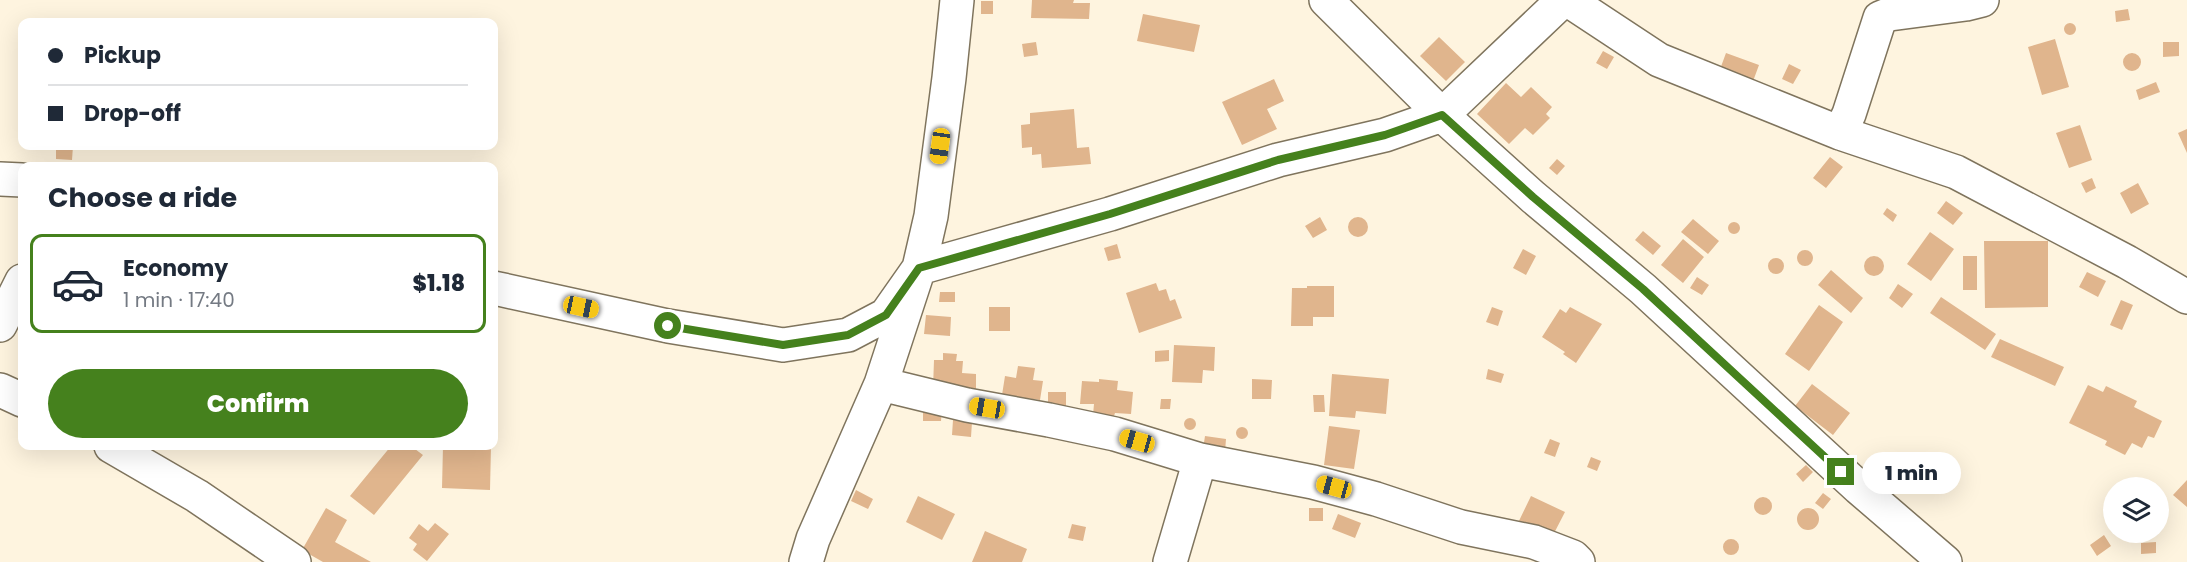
<!DOCTYPE html>
<meta charset="utf-8">
<style>
:root{--surface:#fff;--page:#f6f6f7;--text:#1f2937;--muted:#747a83;--line:#e0e1e3;--accent:#45811d}
body{margin:0;font-family:Poppins,sans-serif;background:var(--page);color:var(--text);height:100vh;display:flex;flex-direction:column;font-size:22px;white-space:nowrap}
*{box-sizing:border-box;margin:0}
p{font-size:20px;color:var(--muted)}
.icon{flex:none;width:33px;height:33px;fill:none;stroke:currentColor;stroke-width:2;stroke-linecap:round;stroke-linejoin:round}
.map{position:relative;flex:1;overflow:hidden}
.side{position:absolute;left:18px;top:162px;width:480px;height:288px;display:flex;flex-direction:column;background:var(--surface);border-radius:12px;box-shadow:0 6px 24px #0002}
.side>*{flex:none}
.top-card{position:absolute;left:18px;top:18px;width:480px;height:132px;border-radius:12px;box-shadow:0 6px 24px #0002;display:grid;align-content:center;height:132px;padding:0 30px;background:var(--surface)}
.fabs{position:absolute;left:2103px;top:477px;display:grid;gap:12px}
.fabs a{display:grid;place-items:center;width:66px;height:66px;border-radius:50%;background:var(--surface);box-shadow:0 6px 24px #0002;font-size:30px}
.end{position:absolute;width:27px;height:27px;margin:-14px;border:8px solid #45811d;background:#fff;box-shadow:0 0 0 3px #fff}
.from{border-radius:50%}
.bubble{position:absolute;height:42px;border-radius:21px;background:var(--surface);box-shadow:0 6px 24px #0002;font-size:20px;font-weight:800;line-height:42px;text-align:center}
.car{position:absolute;width:18px;height:36px;margin:-18px -9px;border-radius:8px;box-shadow:0 0 4px 2px #0007;background:linear-gradient(#f5c518 24%,#345 0 40%,#f5c518 0 76%,#345 0 86%,#f5c518 0)}
.top-card b{display:flex;align-items:center;gap:21px;height:57px;font-size:22px}
.top-card b+b{border-top:2px solid var(--line)}
.top-card i{width:15px;height:15px;background:var(--text)}
ul{padding:0;list-style:none}
li{display:flex;align-items:center;gap:18px;height:99px;margin:0 12px 9px;padding:0 18px;border:3px solid transparent;border-radius:12px}
li div{flex:1}
li b{display:block;font-size:22px}
li em{font-style:normal;font-weight:800}
li.selected{border-color:var(--accent)}
li>.icon{width:54px;height:54px;stroke-width:1.5}
h2{padding:0 30px;font-size:27px;line-height:72px}
.action{display:flex;gap:12px;margin-top:auto;padding:12px 30px}
.action a{flex:1;height:69px;border-radius:36px;background:var(--accent);color:#fff;font-size:24px;font-weight:800;line-height:69px;text-align:center}
.map>svg:first-child{display:block}
</style>
<div class="map">
<svg width="2187" height="562" viewBox="0 0 2187 562">
<rect width="100%" height="100%" fill="#fef4df"/>
<path fill="#e0b58d" d="M1032 0H1074L1073 3H1090L1089 19 1031 18Z
M981 1H993V14H981Z
M2128 9 2130 20 2116 22 2115 11Z
M1143 14 1200 25 1194 52 1137 41Z
M2064 29a6 6 0 1 1 12 0a6 6 0 1 1-12 0Z
M1439 37 1465 62 1446 81 1420 56Z
M2055 39 2069 87 2042 95 2028 47Z
M1036 42 1038 55 1024 57 1022 44Z
M2163 42H2179V56L2163 57Z
M1603 51 1614 57 1607 69 1596 63Z
M1726 53 1759 65 1752 84 1719 72Z
M2123 62a9 9 0 1 1 18 0a9 9 0 1 1-18 0Z
M1789 64 1801 70 1793 84 1782 79Z
M1274 79 1284 101 1267 109 1277 129 1242 145 1222 102Z
M2156 82 2160 92 2139 100 2136 90Z
M1506 83 1521 97 1531 87 1552 107 1546 114 1550 118 1533 135 1525 128 1509 144 1477 114Z
M1074 109 1077 148 1089 147 1091 164 1042 168 1041 154 1032 155V147L1022 148 1021 125 1030 124V113Z
M2080 125 2092 160 2069 168 2056 133Z
M2187 129V153L2178 133Z
M56 146H73L72 160 56 159Z
M1830 157 1843 167 1826 188 1813 178Z
M1557 159 1565 166 1557 175 1549 168Z
M2092 178 2096 188 2086 193 2081 183Z
M2138 183 2149 204 2131 214 2120 193Z
M1946 201 1963 213 1953 225 1937 213Z
M1887 208 1897 215 1893 222 1883 214Z
M1320 217 1327 230 1313 238 1305 226Z
M1348 227a10 10 0 1 1 20 0a10 10 0 1 1-20 0Z
M1693 219 1719 241 1708 254 1681 232Z
M1728 228a6 6 0 1 1 12 0a6 6 0 1 1-12 0Z
M1643 231 1661 246 1653 255 1635 240Z
M1930 232 1954 249 1931 281 1907 264Z
M1683 239 1704 257 1683 283 1661 265Z
M1984 241H2048V307L1985 308Z
M1117 244 1121 258 1108 261 1104 248Z
M1523 249 1536 256 1526 275 1513 268Z
M1797 258a8 8 0 1 1 16 0a8 8 0 1 1-16 0Z
M1963 256H1977V290H1963Z
M1864 266a10 10 0 1 1 20 0a10 10 0 1 1-20 0Z
M1768 266a8 8 0 1 1 16 0a8 8 0 1 1-16 0Z
M1831 270 1863 298 1851 313 1818 285Z
M2087 272 2106 281 2098 297 2079 287Z
M1697 277 1709 285 1702 295 1690 288Z
M1156 283 1159 291 1166 289 1170 301 1175 299 1182 318 1139 333 1126 293Z
M1898 284 1913 294 1902 308 1889 298Z
M1307 286H1334V317H1313V326H1291L1292 288H1307Z
M940 292H955V302H939Z
M1941 297 1996 334 1985 350 1930 313Z
M2121 300 2133 305 2122 330 2110 325Z
M1819 305 1843 322 1809 371 1785 354Z
M989 307H1010V331H989Z
M1492 307 1503 311 1498 326 1486 322Z
M1570 307 1602 324 1576 363 1563 354 1565 352 1542 337 1560 309 1566 313Z
M926 315 951 317 950 336 924 334Z
M2000 339 2064 367 2055 386 1991 357Z
M1174 345 1215 347 1214 371 1203 370 1202 383 1172 382Z
M1169 350V361L1155 362V351Z
M943 353 957 354 956 361H963L962 373 976 374V389L933 388 934 360H943Z
M1018 366 1035 368 1033 380 1043 381 1040 400 1002 395 1005 376 1016 378Z
M1488 369 1504 374 1501 383 1486 379Z
M1332 374 1389 379 1386 414 1356 411 1355 418 1329 416Z
M1099 379 1118 381 1117 390 1133 392 1131 414 1115 413 1114 416 1093 415 1094 404H1080L1082 381 1099 382Z
M1252 379 1272 380 1271 399H1252Z
M1812 384 1850 413 1833 435 1795 406Z
M2088 385 2103 392 2106 386 2137 401 2134 407 2162 421 2154 438 2148 436 2142 448 2132 443 2125 455 2105 445 2107 441 2069 423Z
M1048 392H1066V409H1048Z
M1313 395H1324L1325 412H1314Z
M1161 399H1171L1170 409H1160Z
M923 409H942L941 421H923Z
M1184 424a6 6 0 1 1 12 0a6 6 0 1 1-12 0Z
M953 420 972 422 971 437 952 435Z
M1329 426 1360 430 1354 469 1324 465Z
M1236 433a6 6 0 1 1 12 0a6 6 0 1 1-12 0Z
M1205 436 1226 439 1225 452 1203 449Z
M1550 439 1560 443 1555 457 1544 453Z
M391 446H411L423 455 374 515 350 496Z
M443 446H491L490 490 442 488Z
M1591 457 1601 461 1597 471 1587 467Z
M1806 465 1813 472 1803 482 1796 474Z
M2187 480V507L2173 495Z
M856 490 873 499 868 509 851 501Z
M1823 493 1831 499 1823 509 1815 503Z
M918 496 955 514 942 540 906 522Z
M1531 496 1565 512 1550 541 1517 525Z
M1754 506a9 9 0 1 1 18 0a9 9 0 1 1-18 0Z
M326 508 347 520 335 542 371 562H323L302 550Z
M1309 508H1323V521H1309Z
M1797 519a11 11 0 1 1 22 0a11 11 0 1 1-22 0Z
M1338 514 1361 523 1355 538 1332 529Z
M435 523 449 534 427 561 413 550 417 544 409 538 419 524 428 531Z
M1072 524 1086 527 1083 541 1068 538Z
M985 531 1027 549 1022 562H972Z
M2104 535 2111 546 2097 556 2090 545Z
M1723 547a8 8 0 1 1 16 0a8 8 0 1 1-16 0Z
M2156 542V553L2141 554V543Z"/>
<g fill="none" stroke-linecap="round" stroke-linejoin="round">
<defs>
<path id="minor" d="M1326 0 1442 115 1533 197 1643 289 1859 488 1945 562
M1568 0 1659 60 1840 133 1956 172 2127 262 2187 297
M1840 133 1849 114 1880 18 1890 14 1966 4 1982 0
M0 179 22 180
M494 288 668 326 783 345 848 335 886 315 919 268 1110 214 1278 160 1385 135 1442 115 1563 0
M0 325 22 281
M881 384 967 405 1049 420 1115 434 1200 460 1313 482 1376 499 1461 527 1534 542 1573 557 1578 562
M0 390 22 400
M111 446 197 496 294 562
M806 562 813 539 881 384 919 268 931 216 949 78 957 0
M1170 562 1200 460"/>
</defs>
<use href="#minor" stroke="#7f745d" stroke-width="36"/>
<use href="#minor" stroke="#fff" stroke-width="33"/>
</g>
<g fill="none" stroke-linecap="round" stroke-linejoin="round">
<path stroke="#45811d" stroke-width="8" d="M668 326 783 345 848 335 886 315 919 268 1110 214 1278 160 1385 135 1442 115 1533 197 1643 289 1841 472"/>
</g>
</svg>
<div class="fabs">
<a><svg class="icon" aria-label="layers" viewBox="0 0 24 24"><path d="M12 4l9 5-9 5-9-5zM3 14l9 5 9-5"/></svg></a>
</div>
<i class="end from" style="left:668px;top:326px"></i>
<i class="end" style="left:1841px;top:472px"></i>
<div class="bubble" style="left:1862px;top:452px;width:99px">1 min</div>
<i class="car" style="left:940px;top:146px;rotate:188deg"></i>
<i class="car" style="left:581px;top:307px;rotate:102deg"></i>
<i class="car" style="left:987px;top:408px;rotate:280deg"></i>
<i class="car" style="left:1137px;top:441px;rotate:286deg"></i>
<i class="car" style="left:1334px;top:487px;rotate:285deg"></i>
<div class="top-card">
<b><i class="from"></i>Pickup</b>
<b><i></i>Drop-off</b>
</div>
<section class="side">
<h2>Choose a ride</h2>
<ul>
<li class="selected"><svg class="icon" aria-label="car" viewBox="0 0 24 24"><path d="M5 17H2v-5l4-1 3-4h7l3 4 3 1v5h-3M9 17h6M6 11h13"/><circle cx="7" cy="17" r="2"/><circle cx="17" cy="17" r="2"/></svg><div><b>Economy</b><p>1 min · 17:40</p></div><em>$1.18</em></li>
</ul>
<div class="action"><a>Confirm</a></div>
</section>
</div>
